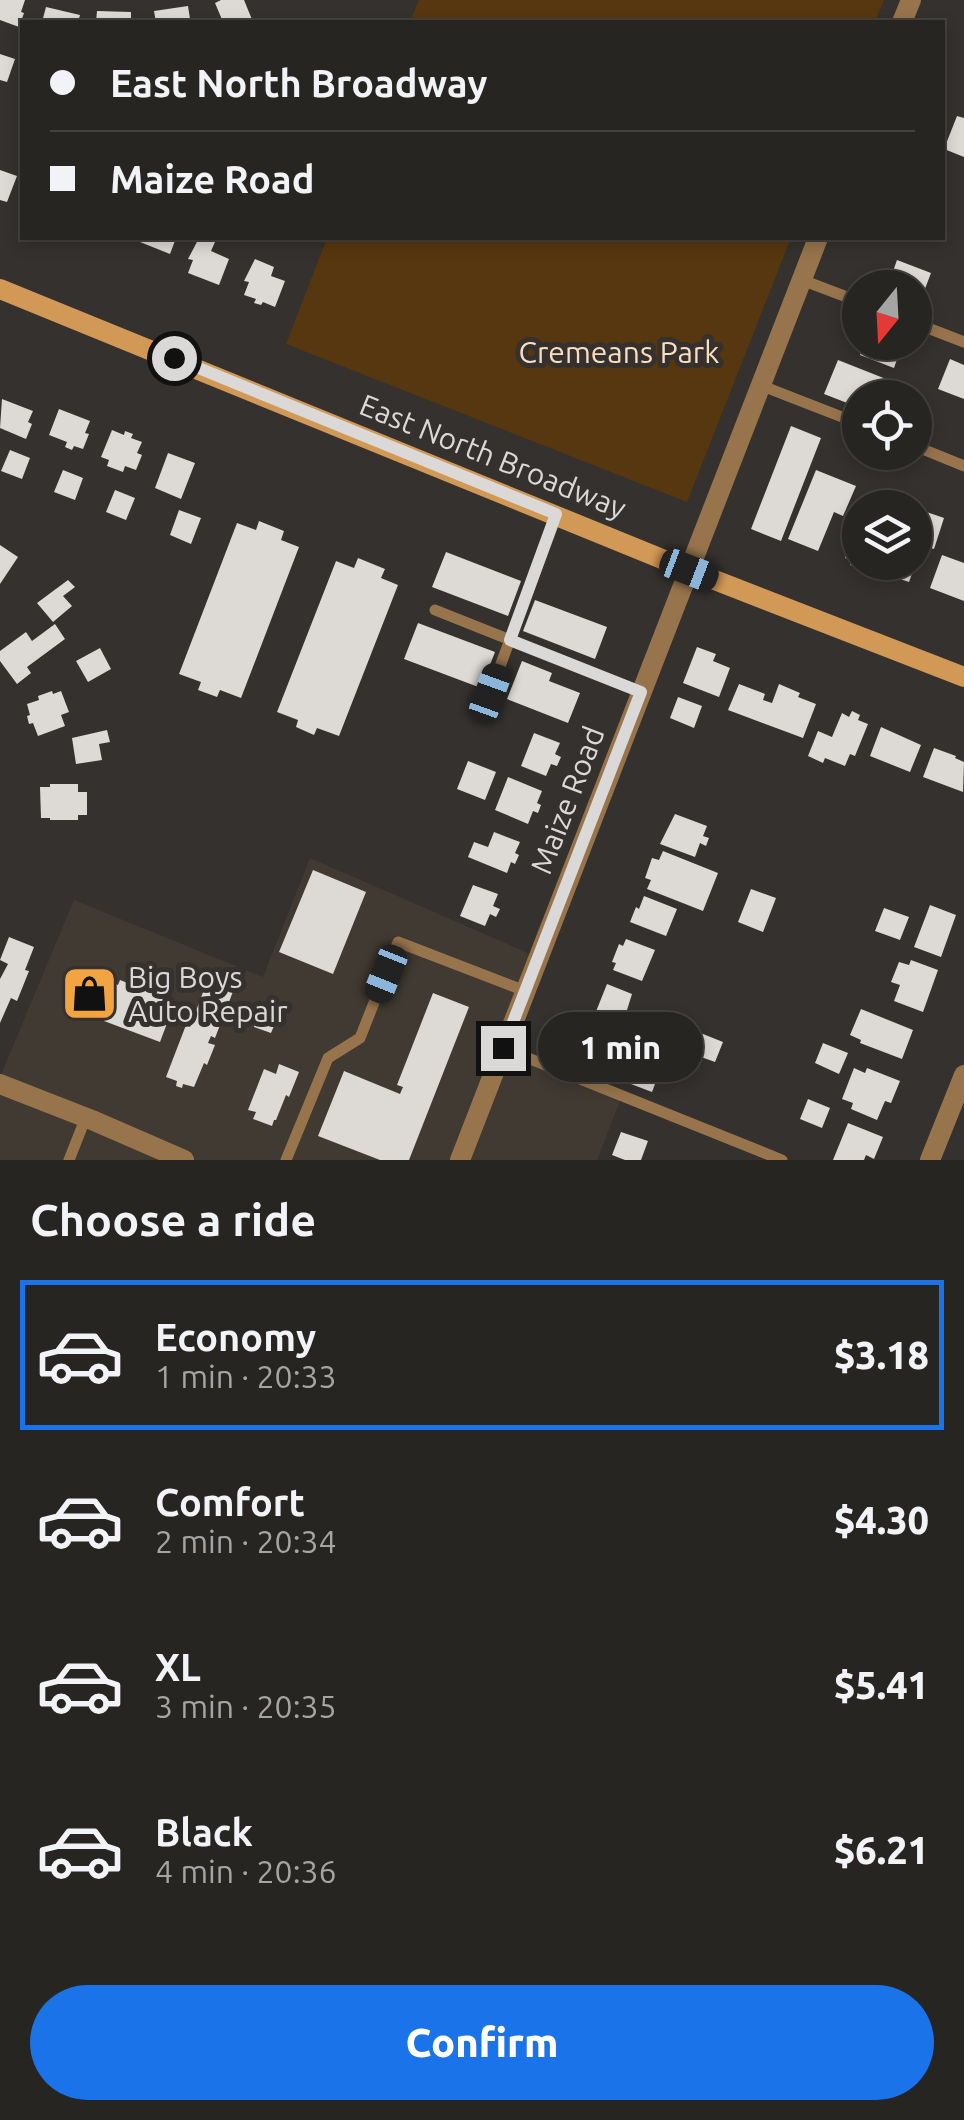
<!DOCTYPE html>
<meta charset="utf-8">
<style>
:root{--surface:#272522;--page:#33312f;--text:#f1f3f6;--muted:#a4a5a5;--line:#434240;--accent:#1a73e8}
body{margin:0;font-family:Ubuntu,sans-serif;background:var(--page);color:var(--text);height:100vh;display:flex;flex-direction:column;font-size:38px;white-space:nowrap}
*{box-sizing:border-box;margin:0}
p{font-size:32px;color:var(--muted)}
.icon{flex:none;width:55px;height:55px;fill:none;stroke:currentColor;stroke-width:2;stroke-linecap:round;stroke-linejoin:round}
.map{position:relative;height:1160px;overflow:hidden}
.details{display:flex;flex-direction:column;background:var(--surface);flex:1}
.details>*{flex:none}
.top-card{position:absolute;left:20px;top:20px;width:925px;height:220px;border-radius:0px;box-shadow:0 5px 15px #0003,0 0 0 2px var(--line);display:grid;align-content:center;height:220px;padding:0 30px;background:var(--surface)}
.needle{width:65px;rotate:198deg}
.fabs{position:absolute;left:842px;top:270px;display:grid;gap:20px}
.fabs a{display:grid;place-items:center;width:90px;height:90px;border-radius:50%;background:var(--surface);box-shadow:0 5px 15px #0003,0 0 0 2px var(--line);font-size:50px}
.end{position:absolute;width:45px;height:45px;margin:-22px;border:12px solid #dbd9d7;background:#111;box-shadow:0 0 0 5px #111}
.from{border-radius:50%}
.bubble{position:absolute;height:70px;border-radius:35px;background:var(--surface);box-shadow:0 5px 15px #0003,0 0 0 2px var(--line);font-size:32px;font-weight:800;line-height:70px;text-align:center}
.car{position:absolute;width:30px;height:60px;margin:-30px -15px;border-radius:12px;box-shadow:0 0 8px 2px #0007;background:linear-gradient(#222 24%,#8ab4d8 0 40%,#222 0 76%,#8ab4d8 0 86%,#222 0)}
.top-card b{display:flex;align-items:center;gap:35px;height:95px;font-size:38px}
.top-card b+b{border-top:2px solid var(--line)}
.top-card i{width:25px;height:25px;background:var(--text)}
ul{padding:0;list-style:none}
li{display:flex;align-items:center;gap:30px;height:150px;margin:0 20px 15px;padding:0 10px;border:5px solid transparent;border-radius:0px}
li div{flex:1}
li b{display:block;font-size:38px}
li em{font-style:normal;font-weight:800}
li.on{border-color:var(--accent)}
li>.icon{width:90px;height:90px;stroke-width:1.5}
h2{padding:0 30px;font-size:45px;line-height:120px}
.cta{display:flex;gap:20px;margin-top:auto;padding:20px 30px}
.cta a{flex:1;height:115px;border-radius:60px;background:var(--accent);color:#fff;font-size:40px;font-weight:800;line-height:115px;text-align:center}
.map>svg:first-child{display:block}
</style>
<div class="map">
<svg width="964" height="1160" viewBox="0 0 964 1160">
<rect width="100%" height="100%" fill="#34312e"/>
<path fill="#413a32" d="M310 858 542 959 505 1046 622 1096 597 1160H0V1077L74 900 263 977Z"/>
<path fill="#57370f" d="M419 0H884L875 22H410Z
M327 238H791L687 502 286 344Z"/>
<path fill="#dddad6" d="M0 0H25L21 12 24 13 19 27 0 20Z
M221 0H244L253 22H223L215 3Z
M188 6 190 19 193 18 194 22H156L154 11Z
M46 7 80 15 78 22H42Z
M97 11 131 12V22H96Z
M0 54 15 59 7 82 0 80Z
M957 116 964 118V157L944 149Z
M0 170 17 176 7 202 0 200Z
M137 238H176L170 254 135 240Z
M199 238 215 242 211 251 229 259 219 285 188 273 193 260 188 259Z
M255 259 274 267 271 276 285 281 275 307 263 302 261 305 254 303 256 299 244 295 249 282 244 281Z
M897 260 931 273 915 315V288H887Z
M865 342H903L894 368 860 355Z
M950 359 964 365V399L938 389Z
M838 360 886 379 879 398H860V408L824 394Z
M2 399 33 411 28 422 32 424 26 439 0 428Z
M59 409 90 421 85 433 89 434 83 449 74 446 72 450 65 447 67 442 49 435Z
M791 426 821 438 781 541 751 529Z
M112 430 124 435 125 431 133 434 131 438 142 442 137 453 142 455 136 470 125 466 123 472 107 466 109 460 101 457Z
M10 450 30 458 22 479 1 471Z
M168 453 195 463 181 499 155 488Z
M63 470 83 478 75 500 54 492Z
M816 470 856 486 843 516 834 512 818 551 788 539Z
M115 490 135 498 126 520 106 512Z
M915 508 944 518 934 549 922 545 909 582 879 572 883 562H915Z
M179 510 201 518 191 544 170 535Z
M860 514V562H876L874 570 859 565 858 568 850 565 852 560 845 558Z
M259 521 284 531 281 540 299 547 241 698 220 690 217 697 198 690 201 682 179 674 237 523 256 530Z
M0 545 18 557 0 584Z
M446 552 521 581 508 616 432 587Z
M942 555 964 563V601L930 588Z
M358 558 385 569 381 578 398 585 339 736 317 728 314 735 296 727 298 720 277 712 336 561 354 568Z
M68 580 75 587 63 596 72 606 53 622 37 603Z
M535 600 607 627 595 659 523 631Z
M418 623 495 652 481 688 404 659Z
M55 624 65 639 27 667 31 673 17 684 0 661V651L26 632 32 641Z
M697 647 716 654 713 661 730 668 719 697 683 683Z
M100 648 111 669 88 682 76 661Z
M522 661 552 673 549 681 580 693 568 723 507 699Z
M739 684 765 694 763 700 772 703 779 684 800 693 798 697 816 704 803 738 728 710Z
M52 691 53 694 61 691 69 712 61 715 65 726 38 736 33 723 29 724 27 716 30 715 27 704 39 700 38 696Z
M678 697 702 706 694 728 670 718Z
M852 711 860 715 858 720 868 724 855 756 850 754 845 766 825 758 823 763 808 756 818 731 832 737 842 713 849 717Z
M881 727 921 745 910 772 870 756Z
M107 730 110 742 99 744 102 760 76 764 72 738Z
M534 733 560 743 555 754 561 757 557 766 551 764 546 776 521 766Z
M934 748 956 756 955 758 964 762 963 792 923 777Z
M468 761 496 772 485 800 457 789Z
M508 777 542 791 537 803 541 805 538 813 533 811 528 824 495 810Z
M50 784H78V792H87V815H78V820H50V818H41L40 787H50Z
M675 814 707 826 703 836 709 838 706 846 700 843 695 857 660 844Z
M494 832 520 842 515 853 519 855 515 864 511 862 507 873 468 857 474 842 488 847Z
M663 851 718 873 703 911 647 889 651 880 645 878 652 858 659 860Z
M313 870 366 892 333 974 279 952Z
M473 885 498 894 493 906 500 909 496 917 490 914 485 926 460 916Z
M751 889 776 898 763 932 738 922Z
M644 896 677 909 666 936 630 922 636 907 639 909Z
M930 905 956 915 941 957 914 947Z
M884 908 909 917 900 940 875 931Z
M9 937 34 947 25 970 29 971 17 1001 11 998 0 1023V979L8 964 0 960Z
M626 939 655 950 642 981 613 970 616 963 612 962 619 944 623 946Z
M911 960 938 970 923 1012 894 1001 900 985 891 982 899 962 909 965Z
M75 968 118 985 120 980 175 1002 160 1042 104 1021 106 1015 63 998Z
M208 979 234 989 215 1038 211 1036 208 1043 215 1045 207 1065 204 1063 194 1087 183 1084 182 1088 176 1086 177 1081 166 1077 186 1025 190 1027Z
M607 984 632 994 627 1010 640 1015 634 1030 595 1014Z
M433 993 469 1007 409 1160H380L318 1136 344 1071 400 1094 403 1087 397 1085Z
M263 1002 281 1009 271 1033 254 1027Z
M861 1009 913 1030 902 1059 860 1043 861 1040 850 1035Z
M589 1025 666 1055 652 1092 623 1081 625 1074 577 1055Z
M698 1032 723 1042 715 1062 690 1053Z
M823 1043 848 1053 839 1074 815 1063Z
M279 1064 299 1072 289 1097 286 1095 276 1120H274L272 1126 253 1119 256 1112 248 1110 264 1069 276 1074Z
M854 1068 865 1073 867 1068 900 1081 891 1103 885 1101 877 1120 851 1109 853 1103 842 1099Z
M808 1099 830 1108 822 1128 800 1119Z
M848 1123 883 1137 874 1159 866 1155 864 1160H833Z
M621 1132 648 1141 641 1160H625L612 1155Z"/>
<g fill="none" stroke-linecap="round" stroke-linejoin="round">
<path stroke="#98744c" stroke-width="11" d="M802 280 860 302
M915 323 964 342
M760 385 860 424
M915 446 964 466
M435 610 641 692
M490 693 557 514
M503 1048 782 1160
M69 1160 86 1117
M286 1160 328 1058 360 1038 398 942 525 991"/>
<path stroke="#98744c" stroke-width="20" d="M902 22 911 0
M460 1160 818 238
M930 1160 964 1075"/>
<path stroke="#98744c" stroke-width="20" d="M0 1084 92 1120 184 1160"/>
<path stroke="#d29855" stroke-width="20" d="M0 289 689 570 964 677"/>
</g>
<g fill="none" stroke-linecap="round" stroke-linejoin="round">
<path stroke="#dbd9d7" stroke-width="12" d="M174 358 556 514 510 640 641 692 503 1048"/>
</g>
<defs>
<symbol id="shop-square" viewBox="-11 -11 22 22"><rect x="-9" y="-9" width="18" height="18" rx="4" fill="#f3a442" stroke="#34312e"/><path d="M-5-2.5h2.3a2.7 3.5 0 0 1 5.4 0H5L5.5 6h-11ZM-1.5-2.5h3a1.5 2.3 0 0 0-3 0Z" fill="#111"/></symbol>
</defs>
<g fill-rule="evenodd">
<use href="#shop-square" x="58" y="962" width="63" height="63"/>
</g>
<g text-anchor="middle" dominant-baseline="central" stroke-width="10" stroke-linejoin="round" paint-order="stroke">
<g font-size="30" fill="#fbdebf" stroke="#34312e">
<text x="619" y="352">Cremeans Park</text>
</g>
<g font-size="30" fill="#dbd9d7" stroke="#34312e">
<text transform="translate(493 456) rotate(22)">East North Broadway</text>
<text transform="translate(567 800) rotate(-69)">Maize Road</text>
</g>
<g font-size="30" fill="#dbd9d7" stroke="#34312e" text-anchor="start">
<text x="128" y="977">Big Boys<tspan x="128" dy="34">Auto Repair</tspan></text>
</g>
</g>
</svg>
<div class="fabs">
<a><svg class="needle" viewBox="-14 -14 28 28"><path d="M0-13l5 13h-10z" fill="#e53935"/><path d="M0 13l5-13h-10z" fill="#a4a5a5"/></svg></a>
<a><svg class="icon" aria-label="locate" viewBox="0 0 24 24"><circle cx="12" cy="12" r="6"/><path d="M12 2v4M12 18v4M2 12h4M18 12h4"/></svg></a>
<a><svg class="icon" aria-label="layers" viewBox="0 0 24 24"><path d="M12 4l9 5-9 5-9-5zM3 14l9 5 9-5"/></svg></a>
</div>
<i class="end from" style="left:174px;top:358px"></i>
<i class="end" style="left:503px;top:1048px"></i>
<div class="bubble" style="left:538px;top:1012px;width:165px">1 min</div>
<i class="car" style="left:689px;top:570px;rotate:111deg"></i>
<i class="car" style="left:490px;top:693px;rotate:20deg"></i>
<i class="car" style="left:386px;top:974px;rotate:202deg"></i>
<div class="top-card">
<b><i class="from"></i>East North Broadway</b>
<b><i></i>Maize Road</b>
</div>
</div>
<section class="details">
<h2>Choose a ride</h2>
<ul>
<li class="on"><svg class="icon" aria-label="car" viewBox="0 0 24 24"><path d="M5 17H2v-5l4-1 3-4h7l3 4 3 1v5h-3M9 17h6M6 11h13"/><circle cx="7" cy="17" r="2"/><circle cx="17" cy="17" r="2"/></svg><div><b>Economy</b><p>1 min · 20:33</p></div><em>$3.18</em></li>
<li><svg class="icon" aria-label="car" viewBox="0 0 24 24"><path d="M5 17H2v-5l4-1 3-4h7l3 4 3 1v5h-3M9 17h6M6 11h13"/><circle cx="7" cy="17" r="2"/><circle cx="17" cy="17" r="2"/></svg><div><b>Comfort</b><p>2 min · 20:34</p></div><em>$4.30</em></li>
<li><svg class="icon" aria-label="car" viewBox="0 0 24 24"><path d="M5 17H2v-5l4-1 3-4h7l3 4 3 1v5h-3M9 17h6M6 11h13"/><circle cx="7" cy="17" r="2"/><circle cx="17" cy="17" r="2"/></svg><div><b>XL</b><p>3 min · 20:35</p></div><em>$5.41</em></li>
<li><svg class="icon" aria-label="car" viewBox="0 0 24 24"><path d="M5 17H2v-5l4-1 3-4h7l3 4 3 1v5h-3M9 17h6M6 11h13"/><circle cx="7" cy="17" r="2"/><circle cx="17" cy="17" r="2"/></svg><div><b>Black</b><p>4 min · 20:36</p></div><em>$6.21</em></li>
</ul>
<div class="cta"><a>Confirm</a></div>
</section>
